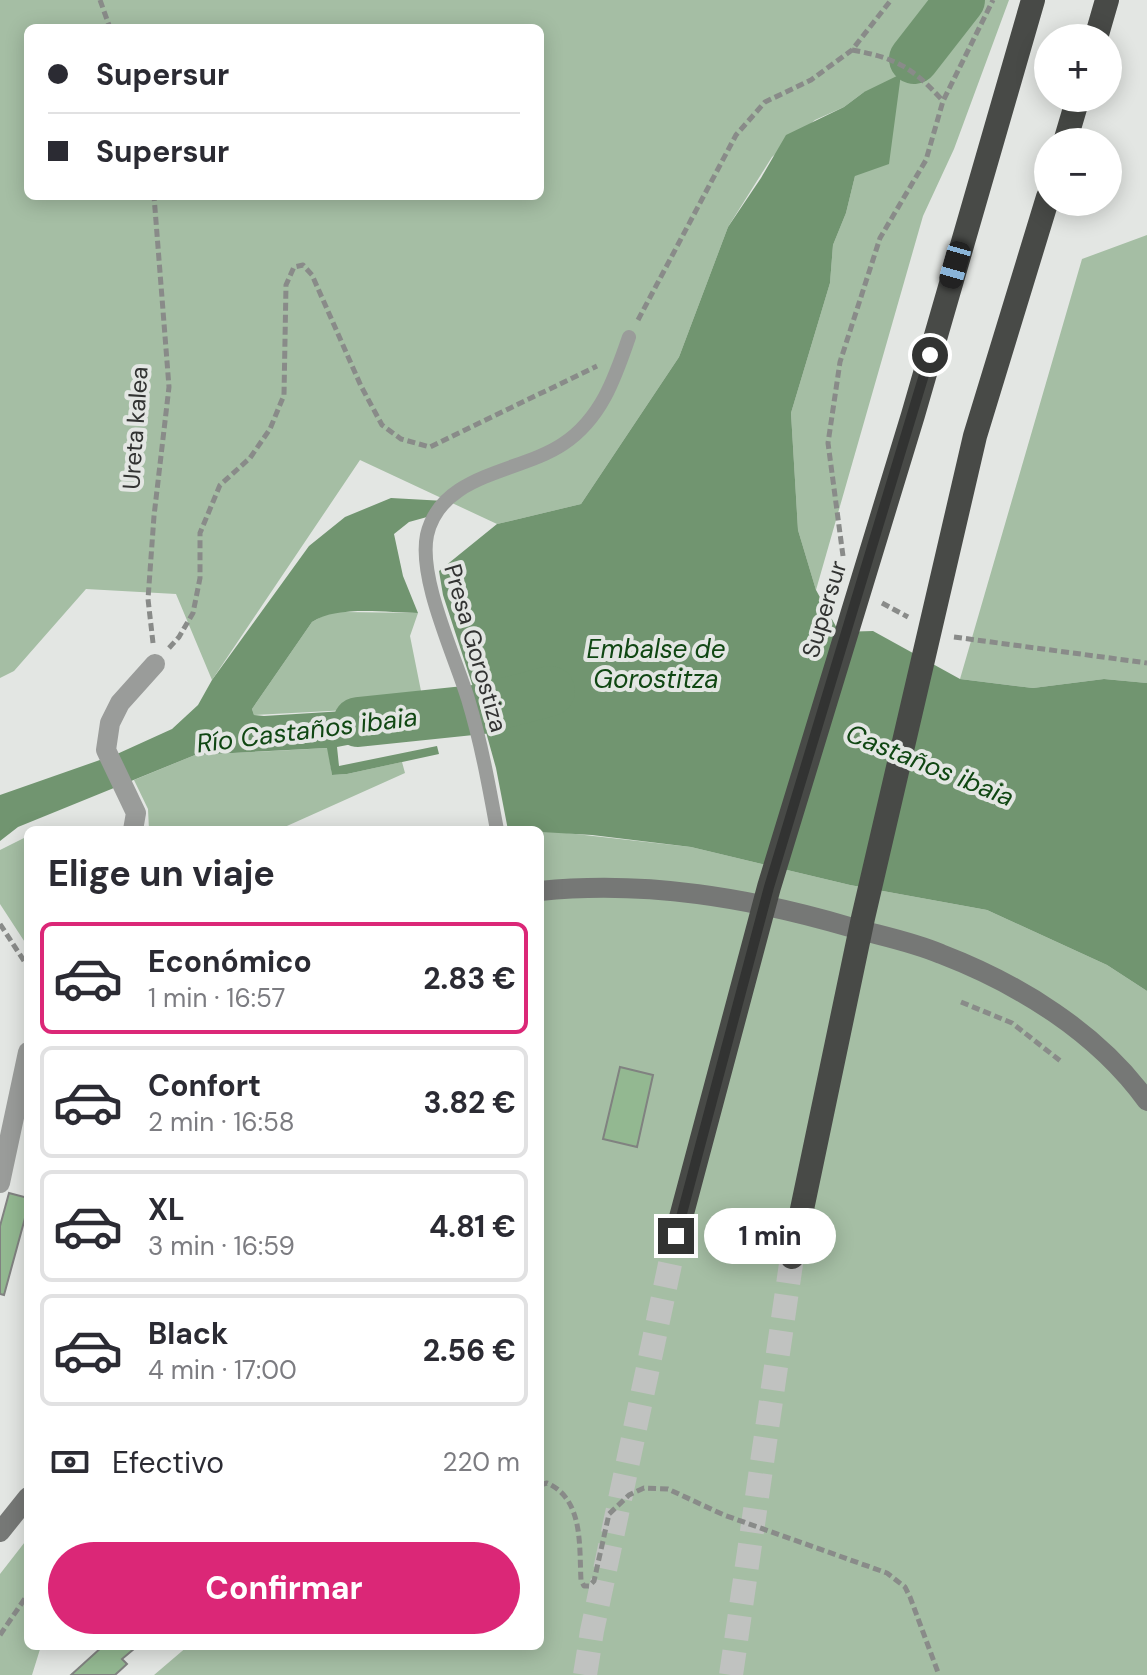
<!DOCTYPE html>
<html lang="es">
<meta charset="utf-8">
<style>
:root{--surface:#fff;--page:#f7f7f7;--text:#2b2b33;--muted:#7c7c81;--line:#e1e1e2;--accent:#db2777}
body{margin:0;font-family:"DM Sans",sans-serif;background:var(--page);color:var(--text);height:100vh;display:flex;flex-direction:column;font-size:30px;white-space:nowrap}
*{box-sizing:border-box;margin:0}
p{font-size:26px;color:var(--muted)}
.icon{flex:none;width:44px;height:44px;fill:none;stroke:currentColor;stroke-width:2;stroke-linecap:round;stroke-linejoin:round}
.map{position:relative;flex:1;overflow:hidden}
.details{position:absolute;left:24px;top:826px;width:520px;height:824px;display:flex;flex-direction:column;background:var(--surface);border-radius:12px;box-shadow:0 4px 20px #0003}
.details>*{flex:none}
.banner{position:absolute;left:24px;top:24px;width:520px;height:176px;border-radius:12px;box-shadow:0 4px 20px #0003;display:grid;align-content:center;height:176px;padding:0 24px;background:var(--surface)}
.tools{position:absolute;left:1034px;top:24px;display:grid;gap:16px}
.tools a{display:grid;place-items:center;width:88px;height:88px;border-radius:50%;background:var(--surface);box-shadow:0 4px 20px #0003;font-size:40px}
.end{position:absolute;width:36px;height:36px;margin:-18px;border:10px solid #323332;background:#fff;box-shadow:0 0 0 4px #fff}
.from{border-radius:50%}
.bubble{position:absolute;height:56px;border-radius:28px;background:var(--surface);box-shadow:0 4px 20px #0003;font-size:26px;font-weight:700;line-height:56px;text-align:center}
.car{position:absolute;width:24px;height:48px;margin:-24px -12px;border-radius:10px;box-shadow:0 0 6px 2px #0007;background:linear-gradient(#222 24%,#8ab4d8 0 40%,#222 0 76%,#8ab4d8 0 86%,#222 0)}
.banner b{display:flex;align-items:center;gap:28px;height:76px;font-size:30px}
.banner b+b{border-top:2px solid var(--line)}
.banner i{width:20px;height:20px;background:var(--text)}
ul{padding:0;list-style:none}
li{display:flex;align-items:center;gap:24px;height:112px;margin:0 16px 12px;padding:0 8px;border:4px solid var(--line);border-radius:12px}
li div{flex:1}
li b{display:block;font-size:30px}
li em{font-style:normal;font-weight:700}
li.selected{border-color:var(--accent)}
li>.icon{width:72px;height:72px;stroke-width:1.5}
h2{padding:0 24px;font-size:36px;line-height:96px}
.pay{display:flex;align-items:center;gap:20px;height:88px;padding:0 24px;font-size:30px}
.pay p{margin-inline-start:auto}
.cta{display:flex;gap:16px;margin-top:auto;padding:16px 24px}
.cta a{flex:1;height:92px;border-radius:48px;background:var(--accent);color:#fff;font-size:32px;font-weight:700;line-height:92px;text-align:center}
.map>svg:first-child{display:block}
</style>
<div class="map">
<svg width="1147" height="1675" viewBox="0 0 1147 1675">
<rect width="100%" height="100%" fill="#e3e6e3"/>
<path fill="#a5bea4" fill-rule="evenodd" d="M0 0H1009L954 149 923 216 816 590 798 530 791 413 830 283 833 245 846 213 855 176 864 92 844 107 815 120 772 157 728 227 679 357 581 504 497 524 360 460 212 680 176 594 86 589 14 671 0 678ZM28 28H540V196H28Z
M1147 235V683L1104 679 1033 688 960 679 1082 259Z
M343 612 418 613 410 636 424 706 254 715 252 709 312 622 328 613Z
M328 748 332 775 347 774 402 762 405 773 278 830H149L148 809 134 780 195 755Z
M540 830 691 847 850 885 987 910 1107 965 1147 991V1675H154L188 1646H540Z
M28 836V947L0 904V850Z
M28 1538V1646H41L32 1675H0V1574Z"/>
<path fill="#719570" d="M901 74 889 164 855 176 846 213 833 245 830 283 791 413 798 530 816 590 839 632 873 631 960 679 1033 688 1104 679 1147 683V991L1107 965 987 910 850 885 691 847 592 835 508 830 496 768 484 725 483 709 474 690 443 595 439 571 497 524 581 504 679 357 728 227 761 178 786 135 844 107 864 92Z
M391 498 445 501 427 517 409 522 394 534 403 576 418 613C387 613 338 605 312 622L252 709 254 715 264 716 424 706 430 729 337 747 339 766 437 746 439 754 347 774 332 775 327 748 195 755 18 827 0 841V795L117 754 172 729 198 705 212 680 309 546 345 517Z"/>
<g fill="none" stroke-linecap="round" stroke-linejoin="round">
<path stroke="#719570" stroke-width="50" d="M914 59 960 0
M358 722 483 709 550 691"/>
</g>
<path fill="#93b891" stroke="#808280" stroke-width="2" d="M620 1067 653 1075 637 1147 603 1139Z
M9 1193 28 1198V1207L4 1295 0 1294V1226Z
M103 1646 135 1648 122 1659 127 1664 115 1675H71Z"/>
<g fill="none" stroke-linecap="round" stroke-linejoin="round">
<path stroke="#c0c2c0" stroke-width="24" stroke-dasharray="24 12" stroke-linecap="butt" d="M585 1675 592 1631 676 1236
M731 1675 792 1257"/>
<path stroke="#898b89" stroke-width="5" stroke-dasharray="8 4" stroke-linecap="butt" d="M100 0 110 28
M852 50C897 58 913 68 943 101
M638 320 736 135 765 102 811 80 852 50 891 0
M843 556 828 443 840 362 880 238 926 160 943 101 993 0
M882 603 908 617
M954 637 1147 663
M153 643 148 599 154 516 169 387 154 196
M169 648 179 637 193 613 200 578V533L220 485 250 458 270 429 284 395 286 285 294 267 303 265 312 275 361 386 382 425 401 439 430 447 597 366
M0 924 28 967
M961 1002 1012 1023 1063 1063
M540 1485 547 1483C584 1499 579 1547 581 1580L584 1586H589L594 1581 609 1514 629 1495 644 1488 668 1489 724 1515 887 1573 905 1587 910 1597 939 1675
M0 1635 28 1594"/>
<path stroke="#9a9c9a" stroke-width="14" d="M497 830C489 786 481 742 468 699 455 656 418 579 427 535 441 473 520 473 563 444 601 419 615 378 629 337"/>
<path stroke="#9a9c9a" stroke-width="20" d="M133 830 136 813 106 750 110 723 120 703 155 664
M0 1183 28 1052"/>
<path stroke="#767876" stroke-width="20" d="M540 891C646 880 751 898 853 928 882 936 913 942 941 954 1019 984 1097 1032 1147 1101
M0 1532 28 1497"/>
<path stroke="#484a47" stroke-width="24" d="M1096 38 1107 0
M1065 142 1078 98
M676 1236 769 887 913 415 1033 0
M792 1257 863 918 975 436 1048 197"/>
</g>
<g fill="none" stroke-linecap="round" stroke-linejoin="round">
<path stroke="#323332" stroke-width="10" d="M676 1236 769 887 930 355"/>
</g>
<g text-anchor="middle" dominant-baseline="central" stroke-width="8" stroke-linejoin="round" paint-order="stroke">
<g font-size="24" fill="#323332" stroke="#e3e6e3">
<text transform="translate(135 428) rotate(-86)">Ureta kalea</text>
<text transform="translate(824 609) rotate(-73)">Supersur</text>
<text transform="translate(476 648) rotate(74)">Presa Gorostiza</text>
</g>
<g font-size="26" font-style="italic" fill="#104713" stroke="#e3e6e3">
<text x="656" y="649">Embalse de<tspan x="656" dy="30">Gorostitza</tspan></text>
<text transform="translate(307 730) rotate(-7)">Río Castaños ibaia</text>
<text transform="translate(930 765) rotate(22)">Castaños ibaia</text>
</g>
</g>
</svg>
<div class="tools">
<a>+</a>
<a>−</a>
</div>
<i class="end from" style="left:930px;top:355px"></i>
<i class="end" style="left:676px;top:1236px"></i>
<div class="bubble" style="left:704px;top:1208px;width:132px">1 min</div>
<i class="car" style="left:955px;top:265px;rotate:196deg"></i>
<div class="banner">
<b><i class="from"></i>Supersur</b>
<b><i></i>Supersur</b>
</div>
<section class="details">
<h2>Elige un viaje</h2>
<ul>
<li class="selected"><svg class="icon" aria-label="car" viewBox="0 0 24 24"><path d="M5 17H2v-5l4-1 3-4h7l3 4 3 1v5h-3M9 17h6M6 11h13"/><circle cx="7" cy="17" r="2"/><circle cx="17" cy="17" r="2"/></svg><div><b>Económico</b><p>1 min · 16:57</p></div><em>2.83 €</em></li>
<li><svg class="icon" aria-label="car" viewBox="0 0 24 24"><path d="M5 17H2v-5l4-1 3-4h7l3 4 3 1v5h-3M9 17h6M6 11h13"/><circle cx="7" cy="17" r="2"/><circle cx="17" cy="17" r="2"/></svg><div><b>Confort</b><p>2 min · 16:58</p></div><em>3.82 €</em></li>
<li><svg class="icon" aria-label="car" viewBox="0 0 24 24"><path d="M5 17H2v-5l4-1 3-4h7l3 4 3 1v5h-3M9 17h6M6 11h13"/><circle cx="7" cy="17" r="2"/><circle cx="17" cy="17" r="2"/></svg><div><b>XL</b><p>3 min · 16:59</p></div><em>4.81 €</em></li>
<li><svg class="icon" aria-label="car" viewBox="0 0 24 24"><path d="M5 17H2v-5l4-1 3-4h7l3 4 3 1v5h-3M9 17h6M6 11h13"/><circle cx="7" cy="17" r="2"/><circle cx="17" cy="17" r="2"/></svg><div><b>Black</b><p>4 min · 17:00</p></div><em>2.56 €</em></li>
</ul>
<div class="pay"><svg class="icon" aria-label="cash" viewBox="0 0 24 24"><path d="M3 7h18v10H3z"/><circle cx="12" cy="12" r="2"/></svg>Efectivo<p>220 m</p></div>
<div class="cta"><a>Confirmar</a></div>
</section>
</div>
